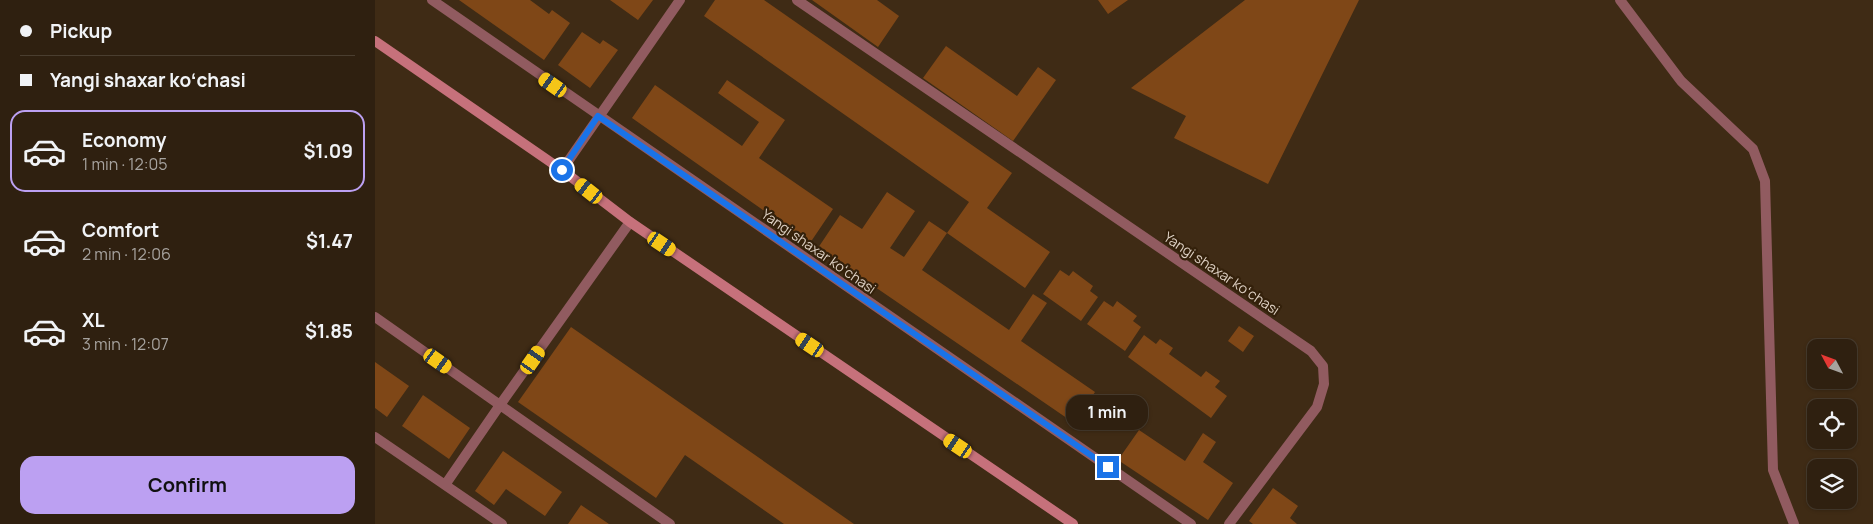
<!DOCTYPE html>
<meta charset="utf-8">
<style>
:root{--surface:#2f2010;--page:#372819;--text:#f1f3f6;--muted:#a7a39f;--line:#4a3e30;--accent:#bca0f2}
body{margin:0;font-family:Manrope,sans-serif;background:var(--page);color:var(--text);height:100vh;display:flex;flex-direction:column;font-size:19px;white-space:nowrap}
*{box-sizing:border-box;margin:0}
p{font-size:16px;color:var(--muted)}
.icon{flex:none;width:28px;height:28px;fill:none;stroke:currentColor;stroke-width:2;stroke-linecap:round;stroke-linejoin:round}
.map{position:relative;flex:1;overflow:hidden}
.sheet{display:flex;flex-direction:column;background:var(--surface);width:375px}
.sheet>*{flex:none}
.hud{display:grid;align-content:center;height:110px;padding:0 20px;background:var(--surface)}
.needle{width:32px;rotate:311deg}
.tools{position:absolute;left:1432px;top:339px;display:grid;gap:10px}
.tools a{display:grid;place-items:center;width:50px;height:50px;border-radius:10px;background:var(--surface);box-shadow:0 1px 4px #0004,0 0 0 1px var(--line);font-size:25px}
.end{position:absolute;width:22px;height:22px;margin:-11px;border:6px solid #1a73e8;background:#fff;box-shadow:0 0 0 2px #fff}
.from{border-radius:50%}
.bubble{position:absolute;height:35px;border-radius:15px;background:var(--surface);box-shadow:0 1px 4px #0004,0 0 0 1px var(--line);font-size:16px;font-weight:700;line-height:35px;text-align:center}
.car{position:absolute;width:15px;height:30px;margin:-15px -8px;border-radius:6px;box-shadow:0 0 4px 1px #0007;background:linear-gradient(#f5c518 24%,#345 0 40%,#f5c518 0 76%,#345 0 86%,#f5c518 0)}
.hud b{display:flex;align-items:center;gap:18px;height:48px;font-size:19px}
.hud b+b{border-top:1px solid var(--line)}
.hud i{width:12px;height:12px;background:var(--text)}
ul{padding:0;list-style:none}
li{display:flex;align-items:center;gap:15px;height:82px;margin:0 10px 8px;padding:0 10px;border:2px solid transparent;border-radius:15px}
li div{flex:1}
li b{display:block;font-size:19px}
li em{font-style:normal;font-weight:700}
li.current{border-color:var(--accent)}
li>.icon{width:45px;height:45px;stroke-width:1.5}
.button{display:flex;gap:10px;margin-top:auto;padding:10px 20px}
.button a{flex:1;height:58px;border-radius:15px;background:var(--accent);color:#111;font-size:20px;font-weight:700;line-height:58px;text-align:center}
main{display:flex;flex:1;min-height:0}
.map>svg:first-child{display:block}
</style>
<main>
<section class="sheet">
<div class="hud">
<b><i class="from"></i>Pickup</b>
<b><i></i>Yangi shaxar koʻchasi</b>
</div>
<ul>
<li class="current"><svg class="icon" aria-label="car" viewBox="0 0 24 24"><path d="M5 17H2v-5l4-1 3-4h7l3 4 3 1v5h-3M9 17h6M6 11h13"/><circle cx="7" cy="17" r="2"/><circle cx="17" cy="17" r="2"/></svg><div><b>Economy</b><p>1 min · 12:05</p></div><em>$1.09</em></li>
<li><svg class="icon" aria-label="car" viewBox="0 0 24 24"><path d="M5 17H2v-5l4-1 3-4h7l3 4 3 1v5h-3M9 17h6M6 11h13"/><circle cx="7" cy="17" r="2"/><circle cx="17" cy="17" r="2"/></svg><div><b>Comfort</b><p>2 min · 12:06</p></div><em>$1.47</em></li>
<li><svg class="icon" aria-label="car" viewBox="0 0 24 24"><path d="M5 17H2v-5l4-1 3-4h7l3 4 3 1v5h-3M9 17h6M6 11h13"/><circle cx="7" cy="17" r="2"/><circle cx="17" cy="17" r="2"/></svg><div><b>XL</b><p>3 min · 12:07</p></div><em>$1.85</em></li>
</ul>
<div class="button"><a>Confirm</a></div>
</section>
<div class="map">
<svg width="1498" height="524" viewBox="0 0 1498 524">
<rect width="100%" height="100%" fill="#3f2b15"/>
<path fill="#7f4717" d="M84 0H155L174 14 177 10 195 23 169 60Z
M235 0H278L263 20Z
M340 0H389L637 173 612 208 675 252 650 288 572 233 594 202 329 16Z
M437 0H502L524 16 503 47Z
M723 0H753L733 14Z
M870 0H984L893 184 799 138 811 116 756 88Z
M207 32 225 44 228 40 243 50 215 88 183 65Z
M571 46 642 96 663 67 681 80 638 141 548 78Z
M352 80 410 120 384 158 458 209 435 243 257 118 280 85 367 146 384 122 343 93Z
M512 192 540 211 515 248 529 257 554 221 572 233 547 270 634 330 658 294 672 303 646 341 720 392 699 423 443 248 465 215 487 229Z
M685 270 694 276 698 271 718 286 715 291 723 297 706 321 668 294Z
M729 301 738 307 742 301 762 316 758 321 766 327 750 351 712 324Z
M864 326 879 336 868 352 853 341Z
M196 327 479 524H409L310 455 281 498 143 402Z
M769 335 781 344 785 339 798 348 794 354 826 377 831 371 845 381 840 387 852 396 836 418 753 357Z
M0 362 34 386 12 417 0 408Z
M48 395 95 428 74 459 27 426Z
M764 430 810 461 828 433 841 442 828 462 858 483 833 520 743 460Z
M128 451 187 492 170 516 131 489 119 505 100 491Z
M898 488 923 506 915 518 922 524H878L874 521Z
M206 505 234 524H193Z"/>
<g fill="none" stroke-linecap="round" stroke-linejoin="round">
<path stroke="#915b60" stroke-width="10" d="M1245 0 1306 81 1378 149 1390 181 1398 470 1419 524
M0 317 125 405 255 222
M0 437 127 524
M70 485 125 405 295 524"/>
<path stroke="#915b60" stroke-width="10" d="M57 0 816 524
M422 0 936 351 948 366 949 384 942 407 854 524
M187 170 305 0"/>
<path stroke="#c6717b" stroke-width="10" d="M0 41 187 170 255 222 698 524"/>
</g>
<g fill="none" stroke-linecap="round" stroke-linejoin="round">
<path stroke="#1a73e8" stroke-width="6" d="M187 170 223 116 733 467"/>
</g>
<g text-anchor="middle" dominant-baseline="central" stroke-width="4.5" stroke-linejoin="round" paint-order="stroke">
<g font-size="14" fill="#ddd0c3" stroke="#34210b">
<text transform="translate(444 251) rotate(35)">Yangi shaxar koʻchasi</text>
<text transform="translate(847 273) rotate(34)">Yangi shaxar koʻchasi</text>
</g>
</g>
</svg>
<div class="tools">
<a><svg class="needle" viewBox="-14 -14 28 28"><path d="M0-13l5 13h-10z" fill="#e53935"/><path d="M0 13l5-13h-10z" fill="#a7a39f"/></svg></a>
<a><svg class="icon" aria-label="locate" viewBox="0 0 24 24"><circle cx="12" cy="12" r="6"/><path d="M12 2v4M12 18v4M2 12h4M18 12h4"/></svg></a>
<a><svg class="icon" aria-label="layers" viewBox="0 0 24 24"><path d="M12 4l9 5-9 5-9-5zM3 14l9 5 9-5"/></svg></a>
</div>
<i class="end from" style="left:187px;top:170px"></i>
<i class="end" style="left:733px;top:467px"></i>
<div class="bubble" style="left:691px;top:395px;width:82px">1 min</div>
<i class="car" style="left:178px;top:85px;rotate:305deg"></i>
<i class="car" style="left:214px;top:191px;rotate:308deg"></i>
<i class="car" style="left:287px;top:244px;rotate:124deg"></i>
<i class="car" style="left:435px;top:345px;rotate:304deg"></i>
<i class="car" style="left:158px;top:360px;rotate:35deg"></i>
<i class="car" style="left:63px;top:361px;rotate:125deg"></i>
<i class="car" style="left:583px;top:446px;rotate:304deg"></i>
</div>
</main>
